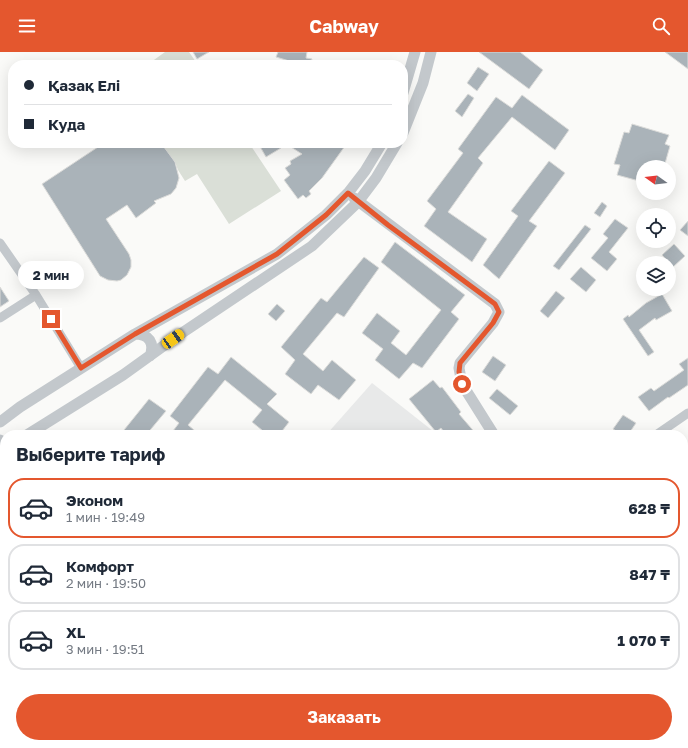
<!DOCTYPE html>
<html lang="ru">
<meta charset="utf-8">
<style>
:root{--surface:#fff;--page:#f2f2f3;--text:#1f2937;--muted:#747a83;--line:#e0e1e3;--accent:#e4572e}
body{margin:0;font-family:"Golos Text",sans-serif;background:var(--page);color:var(--text);height:100vh;display:flex;flex-direction:column;font-size:15px;white-space:nowrap}
*{box-sizing:border-box;margin:0}
p{font-size:13px;color:var(--muted)}
.icon{flex:none;width:22px;height:22px;fill:none;stroke:currentColor;stroke-width:2;stroke-linecap:round;stroke-linejoin:round}
.map{position:relative;flex:1;overflow:hidden}
.details{position:absolute;left:0px;top:378px;width:688px;height:318px;display:flex;flex-direction:column;background:var(--surface);border-radius:16px 16px 0 0;box-shadow:0 4px 16px #0002}
.details>*{flex:none}
.top-card{position:absolute;left:8px;top:8px;width:400px;height:88px;border-radius:16px;box-shadow:0 4px 16px #0002;display:grid;align-content:center;height:88px;padding:0 16px;background:var(--surface)}
.needle{width:26px;rotate:285deg}
.tools{position:absolute;left:636px;top:108px;display:grid;gap:8px}
.tools a{display:grid;place-items:center;width:40px;height:40px;border-radius:50%;background:var(--surface);box-shadow:0 4px 16px #0002;font-size:20px}
.end{position:absolute;width:18px;height:18px;margin:-9px;border:5px solid #e4572e;background:#fff;box-shadow:0 0 0 2px #fff}
.from{border-radius:50%}
.bubble{position:absolute;height:28px;border-radius:14px;background:var(--surface);box-shadow:0 4px 16px #0002;font-size:13px;font-weight:700;line-height:28px;text-align:center}
.car{position:absolute;width:12px;height:24px;margin:-12px -6px;border-radius:5px;box-shadow:0 0 3px 1px #0007;background:linear-gradient(#f5c518 24%,#345 0 40%,#f5c518 0 76%,#345 0 86%,#f5c518 0)}
.top-card b{display:flex;align-items:center;gap:14px;height:38px;font-size:15px}
.top-card b+b{border-top:1px solid var(--line)}
.top-card i{width:10px;height:10px;background:var(--text)}
ul{padding:0;list-style:none}
li{display:flex;align-items:center;gap:12px;height:60px;margin:0 8px 6px;padding:0 8px;border:2px solid var(--line);border-radius:16px}
li div{flex:1}
li b{display:block;font-size:15px}
li em{font-style:normal;font-weight:700}
li.selected{border-color:var(--accent)}
li>.icon{width:36px;height:36px;stroke-width:1.5}
h2{padding:0 16px;font-size:18px;line-height:48px}
.primary-button{display:flex;gap:8px;margin-top:auto;padding:8px 16px}
.primary-button a{flex:1;height:46px;border-radius:24px;background:var(--accent);color:#fff;font-size:16px;font-weight:700;line-height:46px;text-align:center}
header{display:flex;justify-content:space-between;align-items:center;height:52px;padding:0 16px;background:var(--accent);color:#fff;font-size:18px;font-weight:700}
.map>svg:first-child{display:block}
</style>
<header><svg class="icon" aria-label="menu" viewBox="0 0 24 24"><path d="M4 6h16M4 12h16M4 18h16"/></svg>Cabway<svg class="icon" aria-label="search" viewBox="0 0 24 24"><circle cx="10" cy="10" r="6"/><path d="M15 15l6 6"/></svg></header>
<div class="map">
<svg width="688" height="696" viewBox="0 0 688 696">
<rect width="100%" height="100%" fill="#fafaf8"/>
<path fill="#e8e9e9" d="M372 331 438 383H326Z"/>
<path fill="#dadfd7" d="M165 0H189L198 13H147Z
M161 91H249L281 139 229 172 197 122 185 129 178 118 175 110Z"/>
<path fill="#aab3b9" stroke="#dcdcda" d="M193 0H209L197 7Z
M278 0H307L306 6 312 7 310 13H296V11L276 5Z
M479 0H520L543 18 529 37Z
M665 0H688V17Z
M478 15 489 22 477 39 467 31Z
M468 42 474 46 462 65 455 59Z
M522 43 569 78 555 98 512 65 478 106 483 111 448 160 487 187 472 210 424 174 436 157 427 149 463 101 458 97 496 45 512 56Z
M632 72 669 83 665 92 670 94 664 115H643V130L617 123 620 113 614 112 624 80 629 81Z
M104 91H161L175 110 179 126 176 136 171 142 154 149 156 151 136 166 127 153 106 167 129 202 131 208V215L127 223 121 228 117 229 108 228 100 224 42 132Z
M258 91H278L281 96 266 105Z
M294 91H340L345 94 322 126 309 139 311 142 306 146 303 143 298 147 284 128 290 123 285 116 291 112 290 109 302 102 291 95Z
M549 109 565 121 529 169 537 174 499 227 483 213 518 164 511 159Z
M602 150 607 154 600 165 594 161Z
M615 167 628 176 609 200 617 207 607 219 591 206 608 186 603 182Z
M688 169V184L680 178Z
M585 173 591 177 559 218 553 214Z
M395 190 465 243 451 260 459 267 422 316 413 311 399 327 375 308 383 297 362 281 377 261 400 279 391 291 406 303 441 258 381 210Z
M674 192 685 204 673 215 662 203Z
M364 205 379 216 344 265 337 261 303 302 323 319 332 308 356 328 339 348 318 333 311 342 285 322 295 308 281 295 321 246 327 250Z
M581 215 596 228 586 240 570 227Z
M0 235 9 249 0 255Z
M556 239 565 246 548 266 540 259Z
M662 242 672 259 656 268 655 266 639 278 654 300 648 304 623 267 628 263 629 265 646 251Z
M277 252 285 259 276 269 268 262Z
M493 304 506 313 495 329 482 320Z
M231 305 277 342 267 352 289 370 279 383H268L252 370 262 358 225 328 188 373 200 383H170L179 371 170 364 208 315 218 322Z
M688 306V333L669 346 668 345 649 359 638 345 651 336 654 339 684 318 679 312Z
M433 328 440 336 442 335 461 360 459 362 477 383H446L441 376 436 380 409 347Z
M497 337 518 354 510 363 489 346Z
M149 347 166 359 146 383H120Z
M623 363 636 371 628 383H622L613 377Z"/>
<g fill="none" stroke-linecap="round" stroke-linejoin="round">
<path stroke="#c3c8cc" stroke-width="9" d="M0 191 36 243 81 316
M0 266 36 243
M656 383 688 361
M683 522 688 519
M683 660 688 657
M397 696 405 691
M626 696 634 691"/>
<path stroke="#c3c8cc" stroke-width="11" d="M403 41 415 0
M403 81 423 31 431 0
M354 146 495 252 499 260 493 271 460 311 459 316 462 332 494 383
M135 282C149 282 155 291 150 304
M0 370 20 355 135 282 277 202 326 163 348 141 365 119 382 91
M27 383 123 323 173 287 312 194 358 150 376 126 397 91
M0 388 5 393
M683 680 688 688"/>
</g>
<g fill="none" stroke-linecap="round" stroke-linejoin="round">
<path stroke="#e4572e" stroke-width="5" d="M51 267 81 316 135 282 277 202 326 163 348 141 388 173 483 243 495 252 499 260 493 271 460 311 459 320 462 332"/>
</g>
</svg>
<div class="tools">
<a><svg class="needle" viewBox="-14 -14 28 28"><path d="M0-13l5 13h-10z" fill="#e53935"/><path d="M0 13l5-13h-10z" fill="#747a83"/></svg></a>
<a><svg class="icon" aria-label="locate" viewBox="0 0 24 24"><circle cx="12" cy="12" r="6"/><path d="M12 2v4M12 18v4M2 12h4M18 12h4"/></svg></a>
<a><svg class="icon" aria-label="layers" viewBox="0 0 24 24"><path d="M12 4l9 5-9 5-9-5zM3 14l9 5 9-5"/></svg></a>
</div>
<i class="end from" style="left:462px;top:332px"></i>
<i class="end" style="left:51px;top:267px"></i>
<div class="bubble" style="left:18px;top:209px;width:66px">2 мин</div>
<i class="car" style="left:173px;top:287px;rotate:56deg"></i>
<div class="top-card">
<b><i class="from"></i>Қазақ Елі</b>
<b><i></i>Куда</b>
</div>
<section class="details">
<h2>Выберите тариф</h2>
<ul>
<li class="selected"><svg class="icon" aria-label="car" viewBox="0 0 24 24"><path d="M5 17H2v-5l4-1 3-4h7l3 4 3 1v5h-3M9 17h6M6 11h13"/><circle cx="7" cy="17" r="2"/><circle cx="17" cy="17" r="2"/></svg><div><b>Эконом</b><p>1 мин · 19:49</p></div><em>628 ₸</em></li>
<li><svg class="icon" aria-label="car" viewBox="0 0 24 24"><path d="M5 17H2v-5l4-1 3-4h7l3 4 3 1v5h-3M9 17h6M6 11h13"/><circle cx="7" cy="17" r="2"/><circle cx="17" cy="17" r="2"/></svg><div><b>Комфорт</b><p>2 мин · 19:50</p></div><em>847 ₸</em></li>
<li><svg class="icon" aria-label="car" viewBox="0 0 24 24"><path d="M5 17H2v-5l4-1 3-4h7l3 4 3 1v5h-3M9 17h6M6 11h13"/><circle cx="7" cy="17" r="2"/><circle cx="17" cy="17" r="2"/></svg><div><b>XL</b><p>3 мин · 19:51</p></div><em>1 070 ₸</em></li>
</ul>
<div class="primary-button"><a>Заказать</a></div>
</section>
</div>
